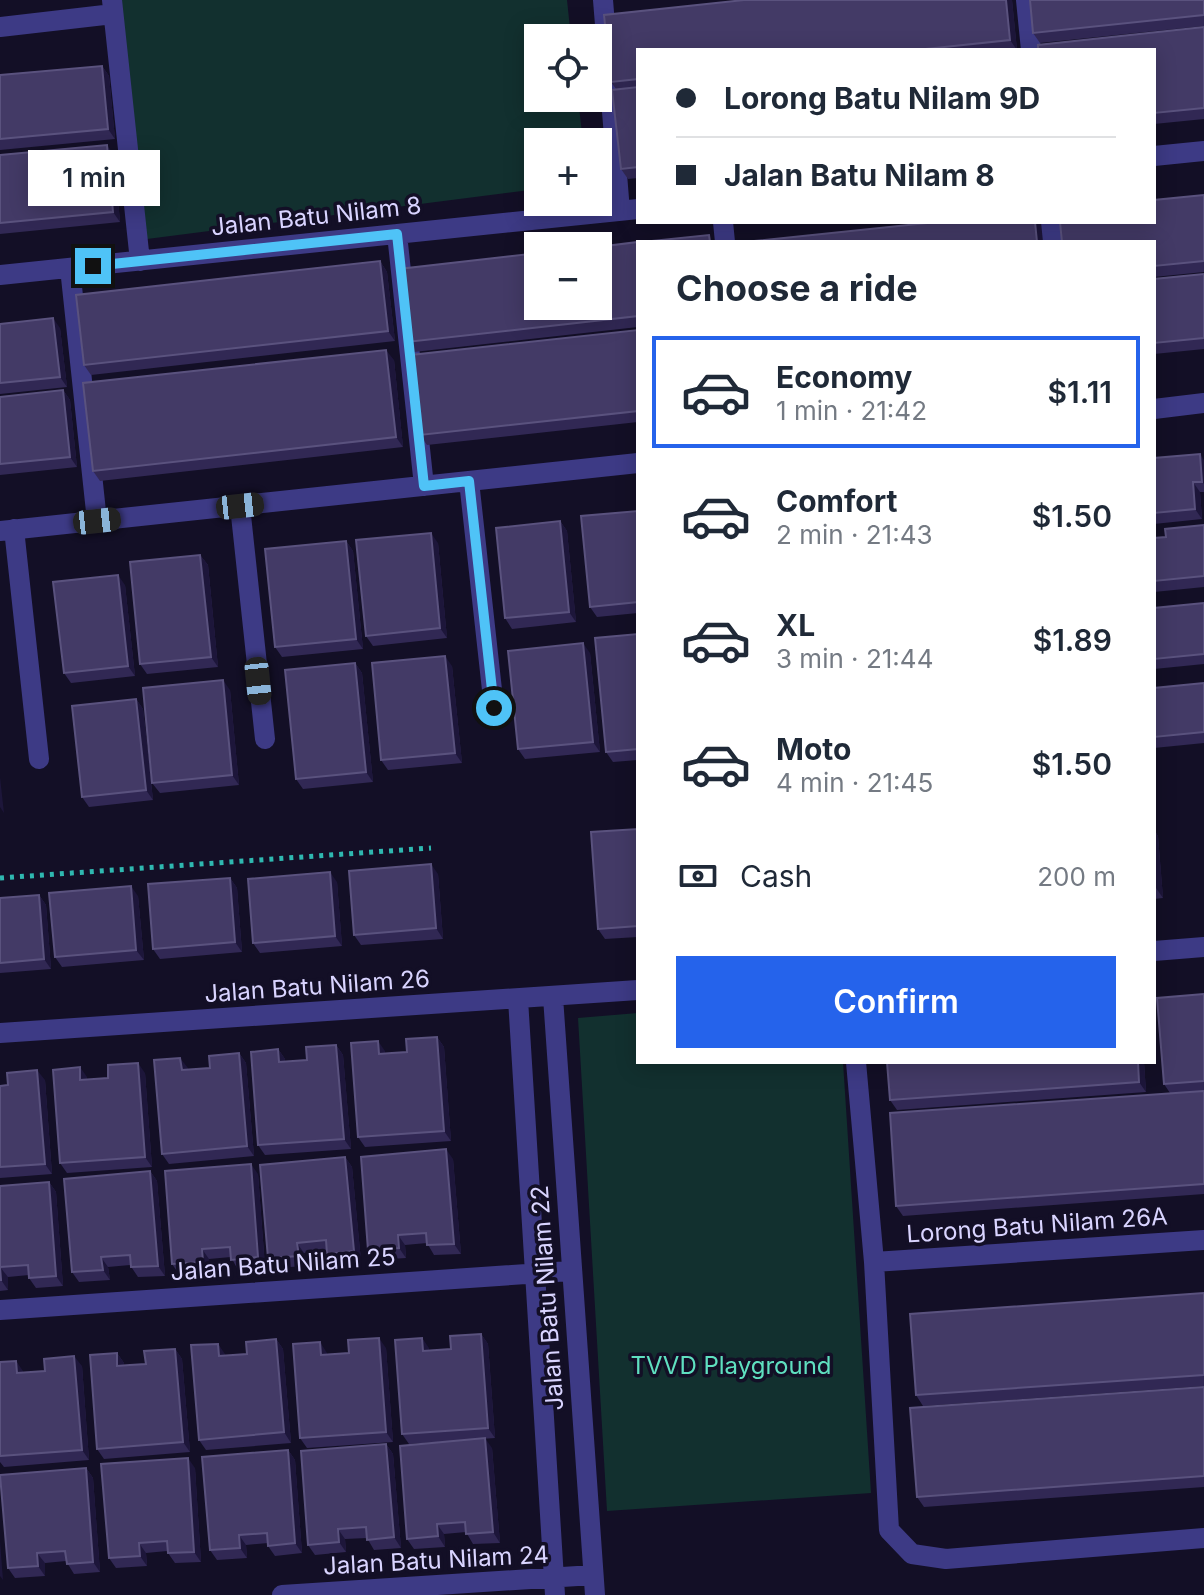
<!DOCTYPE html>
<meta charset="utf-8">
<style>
:root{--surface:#fff;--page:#f6f6f7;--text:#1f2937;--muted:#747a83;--line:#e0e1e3;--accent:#2563eb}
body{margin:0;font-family:Inter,sans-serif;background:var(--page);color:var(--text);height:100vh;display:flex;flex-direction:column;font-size:30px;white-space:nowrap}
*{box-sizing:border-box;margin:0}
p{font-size:26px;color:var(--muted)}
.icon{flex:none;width:44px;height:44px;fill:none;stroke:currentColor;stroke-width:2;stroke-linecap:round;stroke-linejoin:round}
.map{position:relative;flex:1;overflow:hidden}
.side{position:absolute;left:636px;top:240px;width:520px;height:824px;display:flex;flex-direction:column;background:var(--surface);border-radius:0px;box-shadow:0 4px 20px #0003}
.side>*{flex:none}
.banner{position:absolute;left:636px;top:48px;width:520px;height:176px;border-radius:0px;box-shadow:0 4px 20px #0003;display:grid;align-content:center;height:176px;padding:0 40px;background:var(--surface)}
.buttons{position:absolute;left:524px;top:24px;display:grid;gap:16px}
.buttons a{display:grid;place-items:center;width:88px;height:88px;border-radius:0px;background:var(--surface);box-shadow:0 4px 20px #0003;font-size:40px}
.end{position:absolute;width:36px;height:36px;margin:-18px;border:10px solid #4fc3f7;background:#111;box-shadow:0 0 0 4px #111}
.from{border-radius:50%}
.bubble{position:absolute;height:56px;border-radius:0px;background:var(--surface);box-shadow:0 4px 20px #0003;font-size:26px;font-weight:600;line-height:56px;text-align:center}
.car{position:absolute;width:24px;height:48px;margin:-24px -12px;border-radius:10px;box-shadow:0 0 6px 2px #0007;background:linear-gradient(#222 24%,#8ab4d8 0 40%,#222 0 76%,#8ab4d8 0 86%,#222 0)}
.banner b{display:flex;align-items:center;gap:28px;height:76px;font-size:30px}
.banner b+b{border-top:2px solid var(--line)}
.banner i{width:20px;height:20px;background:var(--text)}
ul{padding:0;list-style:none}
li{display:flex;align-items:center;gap:24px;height:112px;margin:0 16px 12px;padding:0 24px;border:4px solid transparent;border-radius:0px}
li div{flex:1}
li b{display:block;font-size:30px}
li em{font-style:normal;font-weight:600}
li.current{border-color:var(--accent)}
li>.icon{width:72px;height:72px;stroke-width:1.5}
h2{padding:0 40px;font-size:36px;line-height:96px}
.pay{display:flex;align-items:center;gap:20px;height:88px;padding:0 40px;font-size:30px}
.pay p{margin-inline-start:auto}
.cta{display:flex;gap:16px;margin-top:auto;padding:16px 40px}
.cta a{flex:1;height:92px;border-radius:0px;background:var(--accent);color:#fff;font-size:32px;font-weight:600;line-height:92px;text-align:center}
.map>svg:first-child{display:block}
</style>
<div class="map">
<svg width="1204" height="1595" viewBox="0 0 1204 1595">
<rect width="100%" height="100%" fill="#130f26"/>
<path fill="#12302f" d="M120 0H567L571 38H538V98H578L583 142H538V189L147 239Z
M638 1013V1062H843L871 1493 607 1511 578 1018Z"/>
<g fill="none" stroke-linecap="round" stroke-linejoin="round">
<path stroke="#2fb8b0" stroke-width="5" stroke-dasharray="4 6" stroke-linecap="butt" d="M0 878 431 848"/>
<path stroke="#3d3a85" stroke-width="20" d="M112 0 140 261
M603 0 620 211
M1026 0 1031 50
M0 27 113 14
M1154 156 1204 151
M723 222 725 242
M1050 222 1052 242
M397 234 424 486
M70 268 97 521
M0 275 638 209
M1154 409 1204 403
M469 481 494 708
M240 506 265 739
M14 529 39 759
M0 531 638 463
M1154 951 1204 947
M553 997 595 1595
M518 999 555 1595
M0 1033 638 990
M856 1062 874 1262 889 1530 912 1554 946 1559 1204 1538
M874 1262 1204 1240
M0 1310 570 1271
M282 1595 593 1575"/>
</g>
<path fill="#312854" d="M744 0H1012L1017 50H638V178L628 179 621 169 612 90 616 89 611 82 604 15Z
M1204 0V26L1040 43 1033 33Z
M1204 27V119L1154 124V50Z
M102 66 109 76 115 139 0 150V75Z
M0 155H114L120 222 0 234Z
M1204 195V272L1154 277V242Z
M638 242V327L414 352 407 342Z
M380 261 387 272 395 341 91 375 84 365Z
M1204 274V349L1154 354V279Z
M0 324 60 328 67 387 0 394Z
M638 330V422L427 445 420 435Z
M394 360 403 447 100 481 93 471Z
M63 390 70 400 77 467 0 475V397Z
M1154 458 1204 460V492H1200L1202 519 1154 524Z
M638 511V613L597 617 590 607Z
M560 521 567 531 576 622 512 629 505 618Z
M1204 525V587L1154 592V538L1166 537Z
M346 541 353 551 363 649 282 657 275 647Z
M438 543 447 638 373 646 366 636Z
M200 555 208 565 218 667 147 674 140 664Z
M125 585 135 676 71 683 64 673Z
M1204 603V664L1154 669V608Z
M638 634V760L613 762 606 752Z
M590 653 600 752 525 759 518 749Z
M355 663 362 673 373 782 303 789 296 779Z
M452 666 462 763 388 770 381 760Z
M1204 683V743L1154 748V688Z
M230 690 239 785 160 793 152 783Z
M136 699 143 709 153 800 89 807 82 797Z
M638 829V937L605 939 598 929Z
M1154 830 1158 836 1163 898 1154 899Z
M438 874 443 939 361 945 354 935Z
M230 878 237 888 242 952 160 959 153 949Z
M337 882 342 946 260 953 253 943Z
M39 895 46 905 51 969 0 973V898Z
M138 896 144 960 62 967 55 957Z
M1204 994V1194L903 1216 896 1206 1170 1093 1164 1084Z
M437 1037 444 1047 451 1141 365 1147 358 1137 385 1051V1054L407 1052Z
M336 1045 343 1055 351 1149 265 1155 258 1145 278 1049 285 1059V1062L307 1060Z
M239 1053 246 1063 254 1156 169 1164 162 1154 188 1068V1070L210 1068Z
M1144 1062 1146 1092 897 1110 890 1100Z
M145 1073 152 1167 67 1173 60 1163 87 1077V1080L108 1078Z
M45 1080 52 1174 0 1178V1086Z
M345 1157 352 1167 361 1261 334 1264 327 1254 326 1251 304 1253 306 1266 275 1268 268 1258Z
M453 1159 461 1254 434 1255 427 1243 405 1245 406 1258 375 1260 368 1250Z
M150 1171 157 1181 165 1276 138 1277 130 1265 108 1267 110 1280 79 1282 72 1272Z
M258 1174 265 1267 238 1270 231 1257 209 1259 210 1272 179 1274 172 1264Z
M49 1182 56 1192 63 1286 36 1288 29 1278V1275L8 1277V1290L0 1291V1186Z
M1204 1293V1386L923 1406 916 1395Z
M481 1334 488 1344 495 1438 409 1444 402 1434 422 1338 429 1350 451 1349Z
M276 1339 283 1349 291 1443 206 1450 199 1440 218 1344 225 1356 247 1354Z
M386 1348 393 1442 307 1448 300 1438 327 1353V1354L349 1353Z
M175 1349 182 1359 190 1452 104 1459 97 1449 117 1353 124 1363V1366L146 1364Z
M16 1361 23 1373 82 1366 89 1460 4 1467 0 1462V1362Z
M1204 1387V1487L924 1507 917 1497Z
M386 1444 393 1454 401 1548 374 1550 367 1538 345 1539 346 1552 315 1555 308 1545Z
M492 1448 500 1543 473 1544 466 1532 444 1534 445 1547 414 1549 407 1539Z
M288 1450 295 1460 302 1553 275 1556 268 1546V1543L246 1545 247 1558 217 1560 210 1550Z
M86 1468 93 1478 100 1572 74 1574 66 1561 45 1563V1576L15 1578 8 1568Z
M195 1468 201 1562 175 1563 168 1553 167 1551 146 1553 147 1566 116 1568 109 1558Z"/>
<path fill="#1d163a" d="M1006 0H1012L1017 50 1010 40Z
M102 66 109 76 115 139 108 129Z
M107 145 114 155 120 222 113 212Z
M1035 222H1041L1043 242H1037Z
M380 261 387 272 395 341 388 331Z
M53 318 60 328 67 387 60 377Z
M386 350 394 360 403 447 396 437Z
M63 390 70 400 77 467 70 457Z
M1200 454 1204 460V484L1202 482Z
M1193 482 1200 492 1202 519 1195 509Z
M560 521 567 531 576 622 569 612Z
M431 533 438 543 447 638 440 628Z
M346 541 353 551 363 649 356 639Z
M200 555 208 565 218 667 211 657Z
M118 575 125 585 135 676 128 666Z
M583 643 590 653 600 752 593 742Z
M445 656 452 666 462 763 455 753Z
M355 663 362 673 373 782 366 772Z
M223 680 230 690 239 785 232 775Z
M136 699 143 709 153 800 146 790Z
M0 777 4 813 0 807Z
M1154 830 1158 836 1163 898 1156 888Z
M431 864 438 874 443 939 436 928Z
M330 872 337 882 342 946 335 936Z
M230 878 237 888 242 952 235 942Z
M131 886 138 896 144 960 136 950Z
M39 895 46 905 51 969 44 959Z
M437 1037 444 1047 451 1141 444 1131Z
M378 1041 385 1051 386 1064 379 1054Z
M336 1045 343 1055 351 1149 344 1139Z
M278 1049 285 1059 286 1072 279 1062Z
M239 1053 246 1063 254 1156 247 1146Z
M180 1058 188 1068 189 1080 182 1070Z
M1138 1062H1144L1146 1092 1139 1082Z
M138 1063 145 1073 152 1167 145 1157Z
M80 1067 87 1077 88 1090 80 1080Z
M37 1070 45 1080 52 1174 45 1164Z
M446 1149 453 1159 461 1254 454 1244Z
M345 1157 352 1167 361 1261 354 1251Z
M251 1164 258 1174 265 1267 258 1257Z
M150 1171 157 1181 165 1276 158 1266Z
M49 1182 56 1192 63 1286 56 1276Z
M398 1235 405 1245 406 1258 399 1248Z
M297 1243 304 1253 306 1266 299 1256Z
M202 1249 209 1259 210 1272 203 1262Z
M101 1257 108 1267 110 1280 103 1270Z
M0 1267 8 1277V1290L1 1280Z
M481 1334 488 1344 495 1438 488 1428Z
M379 1338 386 1348 393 1442 386 1432Z
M422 1338 429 1348 430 1361 423 1351Z
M276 1339 283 1349 291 1443 284 1432Z
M320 1342 327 1353 328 1365 321 1355Z
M218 1344 225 1354 226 1366 219 1356Z
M175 1349 182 1359 190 1452 183 1442Z
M117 1353 124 1363V1376L117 1366Z
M74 1356 82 1366 89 1460 82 1450Z
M16 1361 23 1371 24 1383 17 1373Z
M485 1438 492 1448 500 1543 493 1532Z
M386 1444 393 1454 401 1548 394 1537Z
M288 1450 295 1460 302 1553 295 1543Z
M188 1458 195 1468 201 1562 194 1552Z
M86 1468 93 1478 100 1572 93 1562Z
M437 1524 444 1534 445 1547 438 1536Z
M338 1529 345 1539 346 1552 339 1542Z
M239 1535 246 1545 247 1558 240 1548Z
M0 1541 3 1580 0 1576Z
M139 1543 146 1553 147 1566 140 1556Z
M37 1553 45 1563V1576L38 1566Z"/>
<path fill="#433a66" stroke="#5a527e" stroke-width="2" d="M744 0H1006L1010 40 916 50H638V79L611 82 604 15Z
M1030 0H1204V15L1033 33Z
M1204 27V108L1154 113V50H1038V45Z
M102 66 108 129 0 139V75Z
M638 87V167L621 169 612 90Z
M107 145 113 212 0 223V155Z
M1204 195V261L1154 266V242H1062L1060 222H1154V200Z
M937 222H1035L1037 242H744Z
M709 235 710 242H642Z
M638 242V316L407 342 399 269 538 253V306H598V247Z
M380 261 388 331 84 365 76 295Z
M1204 274V338L1154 343V279Z
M53 318 60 377 0 383V324Z
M638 330V411L420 435 411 355Z
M386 350 396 437 93 471 83 383Z
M63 390 70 457 0 464V397Z
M1200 454 1202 482H1193L1195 509 1154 513V458Z
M638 511V602L590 607 581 516Z
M560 521 569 612 505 618 496 528Z
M1204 525V576L1154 581V538L1166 537 1165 529Z
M431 533 440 628 366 636 356 540Z
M346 541 356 639 275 647 265 549Z
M200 555 211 657 140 664 130 562Z
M118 575 128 666 64 673 53 582Z
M1204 603V654L1154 659V608Z
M638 634V749L606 752 595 638Z
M583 643 593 742 518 749 508 651Z
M445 656 455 753 381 760 372 663Z
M355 663 366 772 296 779 285 670Z
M223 680 232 775 152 783 143 688Z
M1204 683V732L1154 737V688Z
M136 699 146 790 82 797 72 706Z
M638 829V926L598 929 591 832Z
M431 864 436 928 354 935 349 871Z
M330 872 335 936 253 943 248 879Z
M230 878 235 942 153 949 148 884Z
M131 886 136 950 55 957 49 893Z
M39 895 44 959 0 963V898Z
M1204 994V1081L1164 1084 1157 998Z
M437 1037 444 1131 358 1137 351 1043 378 1041 379 1054 392 1053 407 1052 406 1039Z
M336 1045 344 1139 258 1145 251 1052 278 1049 279 1062 307 1060 306 1047Z
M239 1053 247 1146 162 1154 154 1060 180 1058 182 1070 210 1068 209 1056Z
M887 1062H1138L1139 1082 890 1100Z
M138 1063 145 1157 60 1163 53 1070 80 1067V1080L108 1078V1065Z
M37 1070 45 1164 0 1167V1086L8 1085 7 1073Z
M1204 1091V1184L896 1206 890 1113Z
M446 1149 454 1244 427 1245 426 1233 398 1235 399 1248 368 1250 361 1157Z
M345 1157 354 1251 327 1254 326 1240 297 1243 299 1256 268 1258 260 1165Z
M251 1164 258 1257 231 1260 230 1247 202 1249 203 1262 172 1264 165 1171Z
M150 1171 158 1266 131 1267 130 1255 115 1256 101 1257 103 1270 72 1272 64 1179Z
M49 1182 56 1276 29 1278 28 1265 0 1267 1 1280H0V1186Z
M1204 1293V1375L916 1395 910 1314Z
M481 1334 488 1428 402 1434 395 1340 422 1338 423 1351 451 1349 450 1336Z
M379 1338 386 1432 300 1438 293 1344 320 1342 321 1355 349 1353 348 1340Z
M276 1339 284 1432 199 1440 191 1345 218 1344 219 1356 247 1354 246 1342Z
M175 1349 183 1442 97 1449 90 1355 117 1353V1366L130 1365 146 1364 144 1351Z
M74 1356 82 1450 0 1456V1362L16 1361 17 1373 45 1371 44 1359Z
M1204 1387V1476L917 1497 910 1408Z
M485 1438 493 1532 466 1534 465 1522 437 1524 438 1536 407 1539 400 1446Z
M386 1444 394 1537 367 1540 366 1527 338 1529 339 1542 308 1545 301 1451Z
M288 1450 295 1543 268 1546 267 1533 239 1535 240 1548 210 1550 202 1457Z
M188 1458 194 1552 168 1553 167 1541 139 1543 140 1556 109 1558 101 1464Z
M86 1468 93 1562 67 1564 65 1551 37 1553 38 1566 8 1568 0 1475Z"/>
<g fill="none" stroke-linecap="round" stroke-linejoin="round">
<path stroke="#4fc3f7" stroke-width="10" d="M93 266 397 234 424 486 469 481 494 708"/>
</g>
<g text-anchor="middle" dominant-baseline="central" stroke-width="7" stroke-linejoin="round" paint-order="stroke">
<g font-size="24" fill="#d9d4ff" stroke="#130f26">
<text transform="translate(316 216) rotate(-6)">Jalan Batu Nilam 8</text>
<text transform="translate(317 986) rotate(-4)">Jalan Batu Nilam 26</text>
<text transform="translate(1037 1225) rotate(-4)">Lorong Batu Nilam 26A</text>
<text transform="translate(283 1264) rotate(-4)">Jalan Batu Nilam 25</text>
<text transform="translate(547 1298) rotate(-94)">Jalan Batu Nilam 22</text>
<text transform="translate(436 1560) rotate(-3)">Jalan Batu Nilam 24</text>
</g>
<g font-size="24" fill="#5fe0c0" stroke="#130f26">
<text x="731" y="1365">TVVD Playground</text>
</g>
</g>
</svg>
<div class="buttons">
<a><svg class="icon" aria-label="locate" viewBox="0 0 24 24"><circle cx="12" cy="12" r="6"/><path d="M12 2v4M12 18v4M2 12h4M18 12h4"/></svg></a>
<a>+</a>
<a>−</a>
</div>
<i class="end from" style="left:494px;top:708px"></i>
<i class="end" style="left:93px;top:266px"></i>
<div class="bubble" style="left:28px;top:150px;width:132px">1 min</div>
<i class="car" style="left:240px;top:506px;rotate:84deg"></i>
<i class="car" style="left:97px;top:521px;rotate:84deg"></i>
<i class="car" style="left:258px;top:681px;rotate:174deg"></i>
<div class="banner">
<b><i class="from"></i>Lorong Batu Nilam 9D</b>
<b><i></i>Jalan Batu Nilam 8</b>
</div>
<section class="side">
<h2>Choose a ride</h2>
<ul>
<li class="current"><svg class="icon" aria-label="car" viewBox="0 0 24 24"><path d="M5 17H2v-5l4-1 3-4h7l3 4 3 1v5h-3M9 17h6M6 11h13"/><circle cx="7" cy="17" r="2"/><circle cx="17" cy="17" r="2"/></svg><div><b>Economy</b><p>1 min · 21:42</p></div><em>$1.11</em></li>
<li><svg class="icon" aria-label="car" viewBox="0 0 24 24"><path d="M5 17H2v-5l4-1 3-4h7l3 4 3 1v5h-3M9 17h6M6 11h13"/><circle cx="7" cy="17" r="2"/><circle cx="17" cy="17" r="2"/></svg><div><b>Comfort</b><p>2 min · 21:43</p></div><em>$1.50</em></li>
<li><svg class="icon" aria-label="car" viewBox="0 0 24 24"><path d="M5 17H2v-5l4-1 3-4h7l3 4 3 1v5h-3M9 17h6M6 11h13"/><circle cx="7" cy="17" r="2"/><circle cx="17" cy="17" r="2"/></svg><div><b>XL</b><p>3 min · 21:44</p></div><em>$1.89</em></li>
<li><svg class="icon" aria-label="car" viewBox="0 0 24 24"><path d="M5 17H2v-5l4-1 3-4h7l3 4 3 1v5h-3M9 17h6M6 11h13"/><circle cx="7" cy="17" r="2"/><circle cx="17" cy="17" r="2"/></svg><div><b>Moto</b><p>4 min · 21:45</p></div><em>$1.50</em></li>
</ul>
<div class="pay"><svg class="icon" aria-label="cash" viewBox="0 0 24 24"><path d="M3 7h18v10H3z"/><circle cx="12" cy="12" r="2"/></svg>Cash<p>200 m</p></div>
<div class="cta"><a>Confirm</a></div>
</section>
</div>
